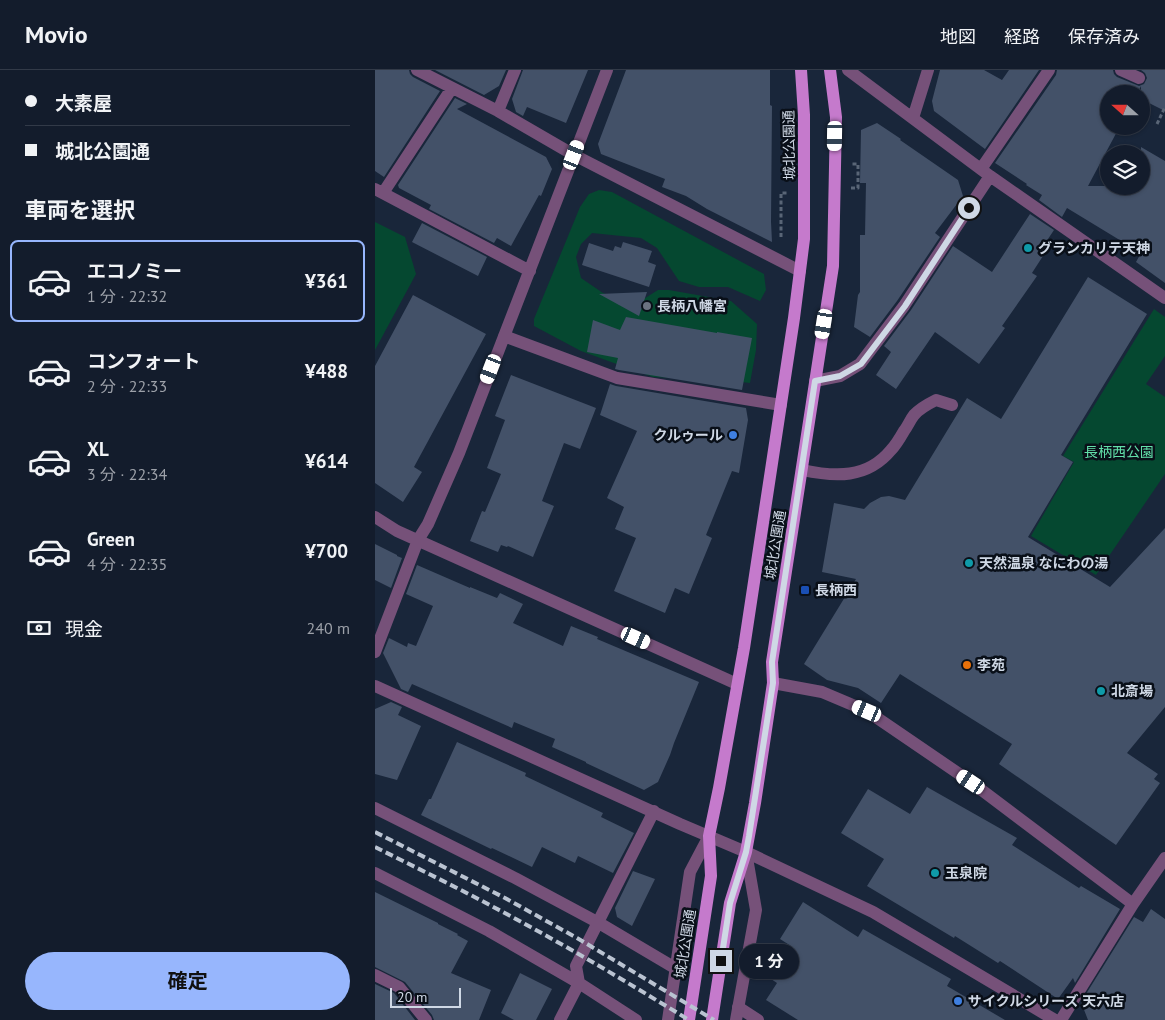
<!DOCTYPE html>
<html lang="ja">
<meta charset="utf-8">
<style>
:root{--surface:#131c2c;--page:#202938;--text:#f1f3f6;--muted:#9da1a9;--line:#323a48;--accent:#97b6fd}
body{margin:0;font-family:"PT Sans","Noto Sans JP",sans-serif;background:var(--page);color:var(--text);height:100vh;display:flex;flex-direction:column;font-size:19px;white-space:nowrap}
*{box-sizing:border-box;margin:0}
p{font-size:16px;color:var(--muted)}
.icon{flex:none;width:28px;height:28px;fill:none;stroke:currentColor;stroke-width:2;stroke-linecap:round;stroke-linejoin:round}
.map{position:relative;flex:1;overflow:hidden}
.drawer{display:flex;flex-direction:column;background:var(--surface);width:375px}
.drawer>*{flex:none}
.banner{display:grid;align-content:center;height:110px;padding:0 25px;background:var(--surface)}
.needle{width:32px;rotate:291deg}
.fabs{position:absolute;left:725px;top:15px;display:grid;gap:10px}
.fabs a{display:grid;place-items:center;width:50px;height:50px;border-radius:50%;background:var(--surface);box-shadow:0 1px 4px #0004,0 0 0 1px var(--line);font-size:25px}
.scale{position:absolute;left:15px;bottom:12px;width:71px;box-sizing:border-box;padding-left:5px;border:2px solid #cfd8e5;border-top:0;font-size:14px;line-height:18px;white-space:nowrap;color:#cfd8e5;-webkit-text-stroke:4px #090f18;paint-order:stroke}
.end{position:absolute;width:22px;height:22px;margin:-11px;border:6px solid #cfd8e5;background:#111;box-shadow:0 0 0 2px #111}
.from{border-radius:50%}
.bubble{position:absolute;height:35px;border-radius:18px;background:var(--surface);box-shadow:0 1px 4px #0004,0 0 0 1px var(--line);font-size:16px;font-weight:700;line-height:35px;text-align:center}
.car{position:absolute;width:15px;height:30px;margin:-15px -8px;border-radius:6px;box-shadow:0 0 4px 1px #0007;background:linear-gradient(#fff 24%,#345 0 40%,#fff 0 76%,#345 0 86%,#fff 0)}
.banner b{display:flex;align-items:center;gap:18px;height:48px;font-size:19px}
.banner b+b{border-top:1px solid var(--line)}
.banner i{width:12px;height:12px;background:var(--text)}
ul{padding:0;list-style:none}
li{display:flex;align-items:center;gap:15px;height:82px;margin:0 10px 8px;padding:0 15px;border:2px solid transparent;border-radius:8px}
li div{flex:1}
li b{display:block;font-size:19px}
li em{font-style:normal;font-weight:700}
li.active{border-color:var(--accent)}
li>.icon{width:45px;height:45px;stroke-width:1.5}
h2{padding:0 25px;font-size:22px;line-height:60px}
.pay{display:flex;align-items:center;gap:12px;height:55px;padding:0 25px;font-size:19px}
.pay p{margin-inline-start:auto}
.action{display:flex;gap:10px;margin-top:auto;padding:10px 25px}
.action a{flex:1;height:58px;border-radius:30px;background:var(--accent);color:#111;font-size:20px;font-weight:700;line-height:58px;text-align:center}
header{display:flex;align-items:center;gap:30px;box-sizing:border-box;height:70px;padding:0 25px;background:var(--surface);border-bottom:1px solid var(--line)}
header strong{font-size:24px}
nav{display:flex;gap:28px;margin-inline-start:auto;font-size:18px}
main{display:flex;flex:1;min-height:0}
.map>svg:first-child{display:block}
</style>
<header>
<strong>Movio</strong>
<nav><a>地図</a><a>経路</a><a>保存済み</a></nav>
</header>
<main>
<section class="drawer">
<div class="banner">
<b><i class="from"></i>大素屋</b>
<b><i></i>城北公園通</b>
</div>
<h2>車両を選択</h2>
<ul>
<li class="active"><svg class="icon" aria-label="car" viewBox="0 0 24 24"><path d="M5 17H2v-5l4-1 3-4h7l3 4 3 1v5h-3M9 17h6M6 11h13"/><circle cx="7" cy="17" r="2"/><circle cx="17" cy="17" r="2"/></svg><div><b>エコノミー</b><p>1 分 · 22:32</p></div><em>¥361</em></li>
<li><svg class="icon" aria-label="car" viewBox="0 0 24 24"><path d="M5 17H2v-5l4-1 3-4h7l3 4 3 1v5h-3M9 17h6M6 11h13"/><circle cx="7" cy="17" r="2"/><circle cx="17" cy="17" r="2"/></svg><div><b>コンフォート</b><p>2 分 · 22:33</p></div><em>¥488</em></li>
<li><svg class="icon" aria-label="car" viewBox="0 0 24 24"><path d="M5 17H2v-5l4-1 3-4h7l3 4 3 1v5h-3M9 17h6M6 11h13"/><circle cx="7" cy="17" r="2"/><circle cx="17" cy="17" r="2"/></svg><div><b>XL</b><p>3 分 · 22:34</p></div><em>¥614</em></li>
<li><svg class="icon" aria-label="car" viewBox="0 0 24 24"><path d="M5 17H2v-5l4-1 3-4h7l3 4 3 1v5h-3M9 17h6M6 11h13"/><circle cx="7" cy="17" r="2"/><circle cx="17" cy="17" r="2"/></svg><div><b>Green</b><p>4 分 · 22:35</p></div><em>¥700</em></li>
</ul>
<div class="pay"><svg class="icon" aria-label="cash" viewBox="0 0 24 24"><path d="M3 7h18v10H3z"/><circle cx="12" cy="12" r="2"/></svg>現金<p>240 m</p></div>
<div class="action"><a>確定</a></div>
</section>
<div class="map">
<svg width="790" height="950" viewBox="0 0 790 950">
<rect width="100%" height="100%" fill="#19263a"/>
<path fill="#054830" d="M224 120 237 122 389 204 391 220 385 231 353 217H324L304 211 282 178 266 168 217 163 206 174 201 187 206 208 228 223 250 232 267 230 283 220H294L356 231 382 254 381 280 375 313 349 310 278 307 258 300 206 281 159 256V249L205 137 214 124Z
M0 152 30 167 41 204 0 280Z
M779 239 790 247V286L771 314 790 327V404L721 505 656 466 699 392 688 386Z"/>
<path fill="#435168" d="M0 0H34L35 4 38 7 65 21 9 107 0 101Z
M60 0H131L124 16 109 25Z
M148 0H213L191 53 152 37 148 46 141 42 137 29Z
M251 0H395V35L397 36 396 152 397 172 332 139 311 126 287 117 290 109 226 84 223 74Z
M565 0H609L627 10 634 0H664L610 79 559 41 557 31Z
M682 0H738L739 4 742 7 764 16 769 14 772 8 770 3 766 0H790V41L766 29V16L762 24H734V56H745L713 116H766V77L790 91V213L761 192 766 183 692 138 687 147 664 130 667 125 651 115 652 114 620 93 681 5Z
M80 28 92 34 82 39 171 87 177 99 166 126 164 125 136 176 122 168 119 173 54 139 56 135 24 118 23 115Z
M502 53 526 69 525 70 583 110 588 126 560 163 565 167 522 231 495 267 479 257 483 225 485 222V165H490L491 113H485L486 60Z
M655 144 679 160 673 169 677 172 657 203 662 206 627 256 630 258 604 294 560 262 521 319 501 305 516 282 509 276 536 240 578 176 617 202Z
M47 153 112 187 103 206 37 172Z
M248 172 277 181 273 192 281 195 274 217 207 195 214 173 238 181 240 176 246 178Z
M713 207 772 244 686 385 698 392 653 467 735 517 790 458V637L752 683 783 704 779 709 785 713 741 775 624 694 637 674 525 604 506 633 483 618 452 610 429 594 481 509 447 502 459 433 489 439 495 433 506 427 514 426 530 430 592 328 626 349Z
M272 222 264 246 224 224Z
M38 225 111 264 39 397 47 402 28 432 0 413V296Z
M251 247 342 263V262L377 268 367 320 244 300 240 299 243 288 212 282 218 250 245 260Z
M136 305 221 338 205 379 189 373 167 431 179 436 158 487 133 476 132 477 126 475 123 482 95 471 107 441 110 442 126 404 112 398 130 350 120 346Z
M235 314 241 316 371 338 373 350 364 403 357 401 331 465 337 468 314 524 300 518 290 543 239 521 261 468 240 459 249 437 232 428 262 361 225 345Z
M0 474 22 485V486L27 488 16 518 0 510Z
M42 495 95 518V517L122 528 125 523 148 534 138 553 188 576 196 556 223 567 222 569 324 612 299 673 295 685 283 712 269 720 211 693V692L177 677 180 669 139 652 137 658 37 614 33 622 26 619 8 583 14 568 32 577 33 573 41 576 58 536 31 524Z
M16 632 27 637 23 645 46 656 22 710 0 704V639Z
M82 672 151 703 150 706 228 743 226 747 259 763 238 803 203 786 200 793 167 777 157 797 117 778 116 779 46 745 54 729H56Z
M552 717 642 768 637 775 704 818 706 816 745 839 700 913 698 908 683 929 625 891 623 893 580 866 579 868 492 816 509 789 466 763 493 719 535 744Z
M258 801 280 809 257 856 242 847 240 838Z
M0 822 63 853V854L83 864 82 865 93 871 76 903 116 920 104 950H59L57 945 30 912 0 897Z
M428 832 483 867 488 859 576 909 572 916 630 950H423L391 930 402 913 396 909 416 876 405 869Z
M776 839 790 849V950H713L706 932 759 847 768 852Z
M145 903 177 919 161 950H139L126 943Z
M0 914 19 923 40 950H0Z"/>
<g fill="none" stroke-linecap="round" stroke-linejoin="round">
<path stroke="#596576" stroke-width="3" stroke-dasharray="4 2.5" stroke-linecap="butt" d="M782 54 790 37
M476 118H483V94H477
M406 167V123H413"/>
<path stroke="#765179" stroke-width="12" d="M42 0 123 41 199 85 425 201
M473 0 615 106 790 228
M746 0 764 8
M123 41 140 0
M538 48 553 0
M606 99 674 0
M0 119 155 201
M8 123 77 18
M129 266 242 308 406 335
M440 311 465 306 485 294 529 236 615 106
M427 400C460 407 492 409 516 380 521 375 525 368 529 361 533 356 535 350 539 345 545 338 553 334 561 330L577 335
M0 447 22 461 362 614
M0 582 43 470 53 454 84 383 232 0
M398 613 447 622 492 641 596 712 758 834
M0 616 305 754 371 782 498 842 680 950
M0 738 140 808 224 853 300 898
M0 803 114 861 204 913 261 950
M0 905 24 917 51 950
M363 937 383 950
M185 950 204 913 201 896 279 741
M293 950 315 802 334 766
M361 950 381 840 371 782
M686 950 758 834 790 788"/>
<path stroke="#c57acc" stroke-width="12" d="M314 950 336 806 334 766 344 718 369 578 419 248 429 169V45L426 0
M337 950 355 833 371 782 380 733 398 613 397 592 458 196 461 47 455 0"/>
<path stroke="#bac3d1" stroke-width="4" stroke-dasharray="8 4" stroke-linecap="butt" d="M0 762 130 828 202 868 339 950
M0 777C42 798 85 819 126 841 190 875 252 912 314 950"/>
</g>
<g fill="none" stroke-linecap="round" stroke-linejoin="round">
<path stroke="#cfd8e5" stroke-width="6" d="M346 891 355 833 371 782 374 766 398 613 397 592 440 311 465 306 486 294 530 236 594 138"/>
</g>
<g fill="#0f9aa8" stroke="#090f18" stroke-width="2">
<circle cx="653" cy="178" r="5"/>
<circle cx="594" cy="493" r="5"/>
<circle cx="726" cy="621" r="5"/>
<circle cx="560" cy="803" r="5"/>
</g>
<circle fill="#6b7280" stroke="#090f18" stroke-width="2" cx="272" cy="236" r="5"/>
<g fill="#3f7fe0" stroke="#090f18" stroke-width="2">
<circle cx="358" cy="365" r="5"/>
<circle cx="583" cy="931" r="5"/>
</g>
<rect fill="#1a4fb4" stroke="#090f18" stroke-width="2" x="425" y="515" width="10" height="10" rx="2.5"/>
<circle fill="#e8710a" stroke="#090f18" stroke-width="2" cx="592" cy="595" r="5"/>
<g text-anchor="middle" dominant-baseline="central" stroke-width="5" stroke-linejoin="round" paint-order="stroke">
<g font-size="14" fill="#cfd8e5" stroke="#090f18">
<text transform="translate(414 75) rotate(-91)">城北公園通</text>
<text transform="translate(400 475) rotate(-81)">城北公園通</text>
<text transform="translate(310 874) rotate(-81)">城北公園通</text>
</g>
<g font-size="14" font-weight="bold" fill="#cfd8e5" stroke="#090f18" text-anchor="start">
<text x="663" y="178">グランカリテ天神</text>
<text x="282" y="236">長柄八幡宮</text>
<text x="348" y="365" text-anchor="end">クルゥール</text>
<text x="604" y="493">天然温泉 なにわの湯</text>
<text x="440" y="520">長柄西</text>
<text x="602" y="595">李苑</text>
<text x="736" y="621">北斎場</text>
<text x="570" y="803">玉泉院</text>
<text x="593" y="931">サイクルシリーズ 天六店</text>
</g>
<g font-size="14" fill="#62e0aa" stroke="#090f18">
<text x="744" y="382">長柄西公園</text>
</g>
</g>
</svg>
<div class="fabs">
<a><svg class="needle" viewBox="-14 -14 28 28"><path d="M0-13l5 13h-10z" fill="#e53935"/><path d="M0 13l5-13h-10z" fill="#9da1a9"/></svg></a>
<a><svg class="icon" aria-label="layers" viewBox="0 0 24 24"><path d="M12 4l9 5-9 5-9-5zM3 14l9 5 9-5"/></svg></a>
</div>
<div class="scale">20 m</div>
<i class="end from" style="left:594px;top:138px"></i>
<i class="end" style="left:346px;top:891px"></i>
<div class="bubble" style="left:364px;top:874px;width:60px">1 分</div>
<i class="car" style="left:460px;top:66px;rotate:181deg"></i>
<i class="car" style="left:199px;top:85px;rotate:21deg"></i>
<i class="car" style="left:449px;top:254px;rotate:189deg"></i>
<i class="car" style="left:116px;top:299px;rotate:201deg"></i>
<i class="car" style="left:261px;top:568px;rotate:114deg"></i>
<i class="car" style="left:492px;top:641px;rotate:293deg"></i>
<i class="car" style="left:596px;top:712px;rotate:304deg"></i>
</div>
</main>
